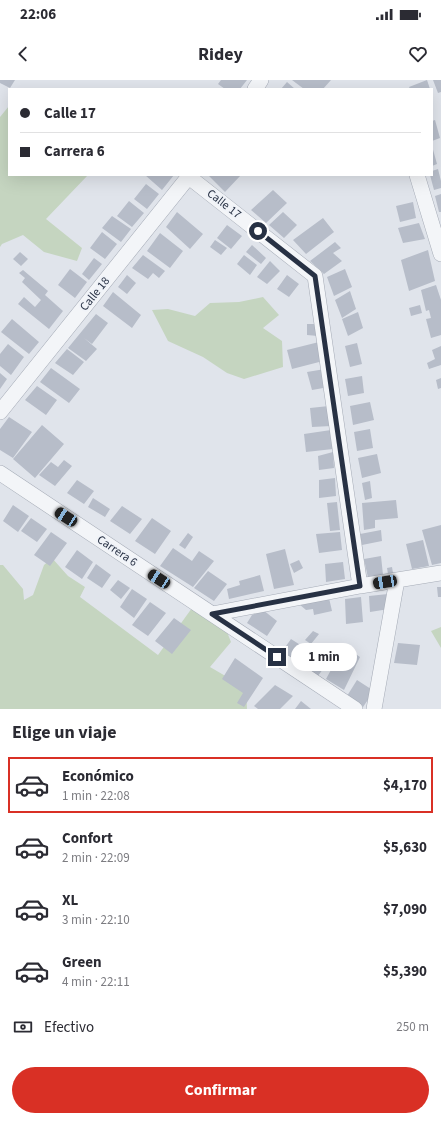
<!DOCTYPE html>
<html lang="es">
<meta charset="utf-8">
<style>
:root{--surface:#fff;--page:#f7f7f7;--text:#2b2b33;--muted:#7c7c81;--line:#e1e1e2;--accent:#d93025}
body{margin:0;font-family:"Source Sans 3",sans-serif;background:var(--page);color:var(--text);height:100vh;display:flex;flex-direction:column;font-size:15px;white-space:nowrap}
*{box-sizing:border-box;margin:0}
p{font-size:13px;color:var(--muted)}
.icon{flex:none;width:22px;height:22px;fill:none;stroke:currentColor;stroke-width:2;stroke-linecap:round;stroke-linejoin:round}
.map{position:relative;height:629px;overflow:hidden}
.details{display:flex;flex-direction:column;background:var(--surface);flex:1}
.details>*{flex:none}
.top-card{position:absolute;left:8px;top:8px;width:425px;height:88px;border-radius:0px;box-shadow:0 4px 16px #0002;display:grid;align-content:center;height:88px;padding:0 12px;background:var(--surface)}
.end{position:absolute;width:18px;height:18px;margin:-9px;border:5px solid #273144;background:#fff;box-shadow:0 0 0 2px #fff}
.from{border-radius:50%}
.bubble{position:absolute;height:28px;border-radius:14px;background:var(--surface);box-shadow:0 4px 16px #0002;font-size:13px;font-weight:700;line-height:28px;text-align:center}
.car{position:absolute;width:12px;height:24px;margin:-12px -6px;border-radius:5px;box-shadow:0 0 3px 1px #0007;background:linear-gradient(#222 24%,#8ab4d8 0 40%,#222 0 76%,#8ab4d8 0 86%,#222 0)}
.top-card b{display:flex;align-items:center;gap:14px;height:38px;font-size:15px}
.top-card b+b{border-top:1px solid var(--line)}
.top-card i{width:10px;height:10px;background:var(--text)}
ul{padding:0;list-style:none}
li{display:flex;align-items:center;gap:12px;height:56px;margin:0 8px 6px;padding:0 4px;border:2px solid transparent;border-radius:0px}
li div{flex:1}
li b{display:block;font-size:15px}
li em{font-style:normal;font-weight:700}
li.selected{border-color:var(--accent)}
li>.icon{width:36px;height:36px;stroke-width:1.5}
h2{padding:0 12px;font-size:18px;line-height:48px}
.pay{display:flex;align-items:center;gap:10px;height:44px;padding:0 12px;font-size:15px}
.pay p{margin-inline-start:auto}
.cta{display:flex;gap:8px;margin-top:auto;padding:8px 12px}
.cta a{flex:1;height:46px;border-radius:24px;background:var(--accent);color:#fff;font-size:16px;font-weight:700;line-height:46px;text-align:center}
.status{display:flex;justify-content:space-between;align-items:center;height:28px;padding:0 20px;background:var(--surface);direction:ltr}
.status svg{height:11px;fill:currentColor}
header{display:flex;justify-content:space-between;align-items:center;height:52px;padding:0 12px;background:var(--surface);font-size:18px;font-weight:700}
.map>svg:first-child{display:block}
</style>
<div class="status"><b>22:06</b><svg viewBox="0 0 49 12"><path d="M0 12V9h3v3zM5 12V6h3v6zM10 12V3h3v9zM15 12V0h3v12zM26 1h20v11H26zM47 4h2v5h-2z"/></svg></div>
<header><svg class="icon" aria-label="back" viewBox="0 0 24 24"><path d="M15 5l-7 7 7 7"/></svg>Ridey<svg class="icon" aria-label="heart" viewBox="0 0 24 24"><path d="M12 20l-8-8c-3-5 5-10 8-4 3-6 11-1 8 4z"/></svg></header>
<div class="map">
<svg width="441" height="629" viewBox="0 0 441 629">
<rect width="100%" height="100%" fill="#e0e4eb"/>
<path fill="#c5d5c0" d="M9 26V95H88L46 139 82 168 77 181 44 172 23 155 2 164 0 167V37Z
M263 217 279 235 263 248 282 261 283 287 244 299 227 293 203 277 168 261 152 230 168 229 195 236 210 223 239 222Z
M52 478 68 496 85 507 80 517 158 575 192 528 225 547 231 562 210 587 246 608 247 629H0V485H3L23 509 24 520 33 515 44 485Z
M441 547V568L431 551Z"/>
<path fill="#b7bdc9" d="M0 0H15L10 8 0 3Z
M221 0H247L240 9H225L218 4Z
M292 0H331L323 9H304Z
M427 0 430 9H410L409 7Z
M433 0H441V12L438 13Z
M287 2 295 9H281Z
M435 40 440 58 432 61V41Z
M432 66 437 84 432 86Z
M438 89 441 101V108L434 110 430 95H432V91Z
M145 95H174L162 110Z
M208 95H241L225 112Z
M146 104 159 114 147 129 134 119Z
M273 110 287 123 266 143 251 130Z
M441 114V132H439L435 116Z
M129 121 144 133 132 147 117 136Z
M413 122 416 138 400 142 396 126Z
M177 132 203 154 190 169 166 147Z
M283 132 297 145 284 158 269 145Z
M112 136 131 149 121 162 102 148Z
M323 138 334 152 306 174 293 160Z
M419 143 425 159 403 163 398 148Z
M227 145 242 156 231 169 217 158Z
M102 152 117 164 105 179 90 168Z
M160 153 183 171 170 188 147 171Z
M215 160 227 168 221 175 210 167Z
M335 162 341 168 333 173 342 181 324 194 310 181Z
M252 165 266 178 261 184 246 172Z
M428 170 435 201 409 211 401 180Z
M20 172 28 179 21 186 13 179Z
M143 175 165 191 159 198 153 193 148 199 132 188Z
M244 175 257 185 250 195 237 184Z
M94 178 102 184 89 200 82 194Z
M270 181 280 191 267 204 257 197Z
M70 189 87 202 75 218 58 205Z
M345 189 352 207 334 216 327 197Z
M23 190 48 211 45 215 63 231 49 249 18 224 24 217 35 227 41 220 22 202 25 198 19 193Z
M127 195 136 203 127 214 118 207Z
M287 195 299 204 289 217 277 209Z
M436 205 441 220V255L431 258 426 239 431 238 429 230 426 231 421 210Z
M350 211 356 229 342 238 335 220Z
M113 212 141 235 132 248 103 226Z
M420 225 422 233 411 236 409 228Z
M358 232 363 248 348 256 342 239Z
M96 234 108 243 92 264 84 258 97 269 86 281 68 268Z
M12 239 39 262 29 274 1 252Z
M307 244H318V256L307 255Z
M319 262 323 281 292 289 287 270Z
M357 263 362 284 350 287 345 266Z
M8 264 24 277 11 295 0 286V274Z
M441 266V285L429 289 427 283 435 279 432 270Z
M67 269 84 282 73 295 55 283Z
M51 288 80 309 69 323 40 302Z
M325 289 329 307 312 310 307 292Z
M0 293 7 299 0 309Z
M362 296 364 313 348 316 345 299Z
M441 298V308L438 309 436 300Z
M37 306 57 320 46 335 25 320Z
M370 322 374 340 353 345 350 326Z
M329 326 331 346 312 347 310 328Z
M9 337 32 352 13 378 0 370V349Z
M42 345 64 364 35 398 13 379Z
M370 349 373 368 357 371 354 352Z
M331 350 333 369 306 372 304 354Z
M333 372 334 388 319 390 318 376Z
M377 374 381 393 362 398 358 378Z
M64 380 72 386 55 406 39 395 51 382 58 387Z
M335 398 336 416 319 418V400Z
M77 400 94 411 84 424 67 413Z
M370 401 372 418 365 420 362 403Z
M93 418 110 429 105 437 88 427Z
M396 420 398 438 375 440V448L364 450 362 423Z
M337 422 340 450 330 451 327 423Z
M13 425 29 436 18 452 3 441Z
M122 426 142 439 130 454 110 441Z
M31 438 47 449 37 462 21 451Z
M152 438 171 451 155 474 135 461Z
M441 445V483L432 485 422 450Z
M381 450 382 461 362 465 360 454Z
M51 452 67 463 50 486 34 475Z
M340 452 342 470 319 473 316 454Z
M188 453 193 457 185 469 179 465Z
M423 460 429 486 412 489 406 464Z
M173 468 192 481 199 471 214 481 193 507 160 486Z
M285 469 294 505 274 509 266 474Z
M77 470 93 482 82 499 65 487Z
M381 476 383 495 368 498 364 479Z
M299 480 303 488 294 493 290 484Z
M343 482 345 499 326 502 325 484Z
M96 484 111 495 102 508 87 498Z
M392 487 393 493 388 494 387 488Z
M208 491 227 504 214 521 194 508Z
M260 495 264 511 229 519 227 509 240 505 239 501Z
M118 500 130 508 121 519 110 510Z
M437 507H441V517H438Z
M132 509 147 519 134 538 120 527Z
M388 514 389 529 370 532 369 516Z
M361 517 363 542 346 544 345 519Z
M329 518 332 531 314 535 313 529 306 530 299 524Z
M150 522 166 533 148 556 132 545Z
M263 530 277 541 267 556 247 543 252 535Z
M174 538 191 550 172 574 155 561Z
M313 551 319 554 311 564 305 560Z
M291 559 305 568 296 583 281 573Z
M398 563 420 565 417 585 394 583Z
M344 566 360 577 344 610 326 599Z
M311 570 328 582 318 596 302 585Z
M235 578 263 598 244 627 237 623 243 613 222 599Z
M357 600 374 611 363 627 347 616Z
M275 605 293 616 280 629H258L254 626Z
M301 621 311 629H295Z"/>
<g fill="none" stroke-linecap="round" stroke-linejoin="round">
<defs>
<path id="minor" d="M255 9 261 0
M417 95 441 174
M189 97 315 196 360 506
M0 332 190 95
M0 393 355 629
M212 534 360 506 441 493
M374 629 397 500"/>
</defs>
<use href="#minor" stroke="#a5abb6" stroke-width="16"/>
<use href="#minor" stroke="#f3f5f8" stroke-width="15"/>
</g>
<g fill="none" stroke-linecap="round" stroke-linejoin="round">
<path stroke="#273144" stroke-width="5" d="M258 151 315 196 360 506 212 534 277 577"/>
</g>
<g text-anchor="middle" dominant-baseline="central" stroke-width="4" stroke-linejoin="round" paint-order="stroke">
<g font-size="12" fill="#273144" stroke="#f0f3f8">
<text transform="translate(224 124) rotate(38)">Calle 17</text>
<text transform="translate(95 214) rotate(-51)">Calle 18</text>
<text transform="translate(117 471) rotate(34)">Carrera 6</text>
</g>
</g>
</svg>
<i class="end from" style="left:258px;top:151px"></i>
<i class="end" style="left:277px;top:577px"></i>
<div class="bubble" style="left:291px;top:563px;width:66px">1 min</div>
<i class="car" style="left:66px;top:437px;rotate:303deg"></i>
<i class="car" style="left:159px;top:499px;rotate:303deg"></i>
<i class="car" style="left:385px;top:502px;rotate:261deg"></i>
<div class="top-card">
<b><i class="from"></i>Calle 17</b>
<b><i></i>Carrera 6</b>
</div>
</div>
<section class="details">
<h2>Elige un viaje</h2>
<ul>
<li class="selected"><svg class="icon" aria-label="car" viewBox="0 0 24 24"><path d="M5 17H2v-5l4-1 3-4h7l3 4 3 1v5h-3M9 17h6M6 11h13"/><circle cx="7" cy="17" r="2"/><circle cx="17" cy="17" r="2"/></svg><div><b>Económico</b><p>1 min · 22:08</p></div><em>$4,170</em></li>
<li><svg class="icon" aria-label="car" viewBox="0 0 24 24"><path d="M5 17H2v-5l4-1 3-4h7l3 4 3 1v5h-3M9 17h6M6 11h13"/><circle cx="7" cy="17" r="2"/><circle cx="17" cy="17" r="2"/></svg><div><b>Confort</b><p>2 min · 22:09</p></div><em>$5,630</em></li>
<li><svg class="icon" aria-label="car" viewBox="0 0 24 24"><path d="M5 17H2v-5l4-1 3-4h7l3 4 3 1v5h-3M9 17h6M6 11h13"/><circle cx="7" cy="17" r="2"/><circle cx="17" cy="17" r="2"/></svg><div><b>XL</b><p>3 min · 22:10</p></div><em>$7,090</em></li>
<li><svg class="icon" aria-label="car" viewBox="0 0 24 24"><path d="M5 17H2v-5l4-1 3-4h7l3 4 3 1v5h-3M9 17h6M6 11h13"/><circle cx="7" cy="17" r="2"/><circle cx="17" cy="17" r="2"/></svg><div><b>Green</b><p>4 min · 22:11</p></div><em>$5,390</em></li>
</ul>
<div class="pay"><svg class="icon" aria-label="cash" viewBox="0 0 24 24"><path d="M3 7h18v10H3z"/><circle cx="12" cy="12" r="2"/></svg>Efectivo<p>250 m</p></div>
<div class="cta"><a>Confirmar</a></div>
</section>
